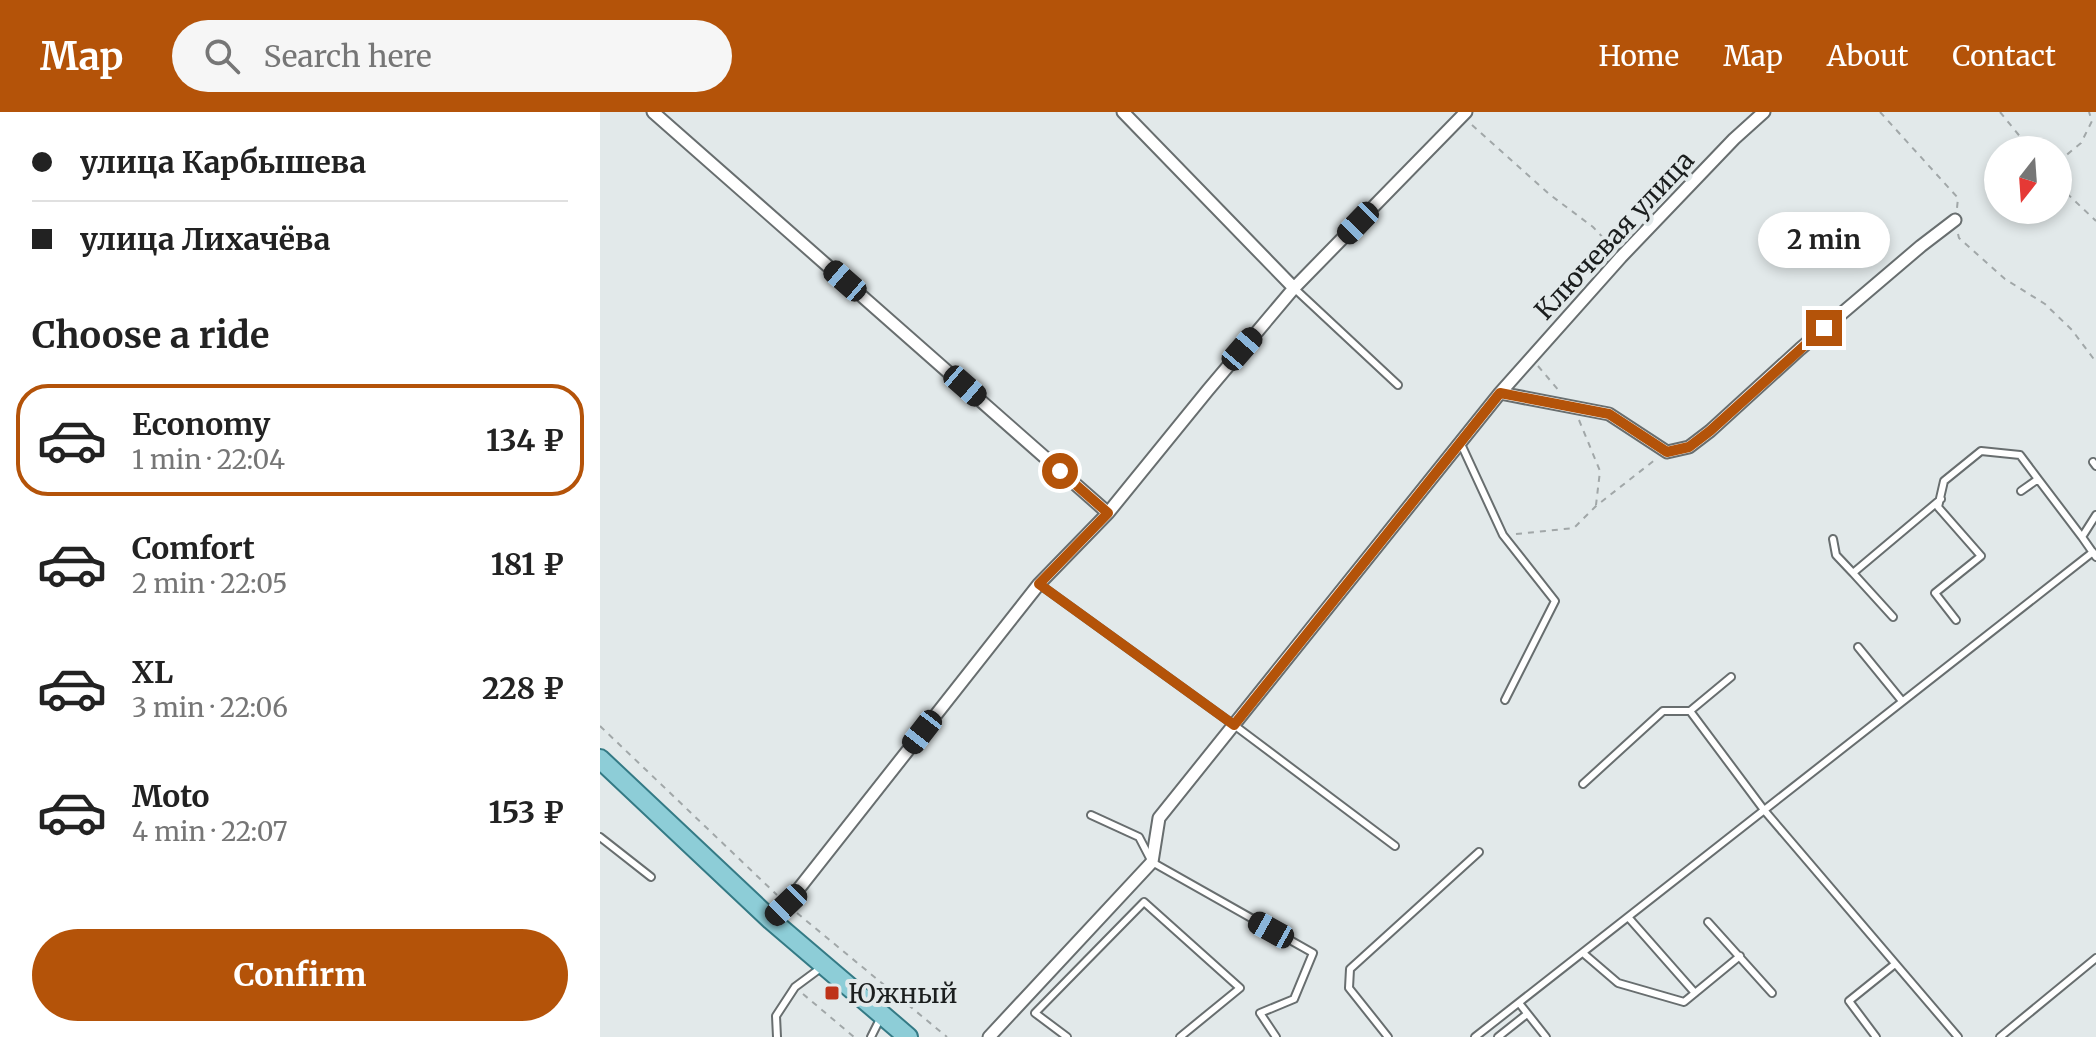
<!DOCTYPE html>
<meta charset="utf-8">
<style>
:root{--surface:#fff;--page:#f6f6f6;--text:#222;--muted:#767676;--line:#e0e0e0;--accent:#b45309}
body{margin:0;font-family:Merriweather,serif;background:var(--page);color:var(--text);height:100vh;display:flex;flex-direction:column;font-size:30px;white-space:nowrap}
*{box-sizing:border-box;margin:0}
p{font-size:26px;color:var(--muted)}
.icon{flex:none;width:44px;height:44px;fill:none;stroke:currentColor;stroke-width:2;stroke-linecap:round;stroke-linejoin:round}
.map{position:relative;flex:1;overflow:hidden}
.details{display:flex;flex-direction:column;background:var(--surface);width:600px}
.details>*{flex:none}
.guide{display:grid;align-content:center;height:176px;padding:0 32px;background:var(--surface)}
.needle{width:52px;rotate:197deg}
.fabs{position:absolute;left:1384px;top:24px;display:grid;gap:16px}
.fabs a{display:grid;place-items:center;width:88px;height:88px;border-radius:50%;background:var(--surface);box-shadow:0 4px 12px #0003;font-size:40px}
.end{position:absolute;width:36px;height:36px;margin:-18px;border:10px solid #b45309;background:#fff;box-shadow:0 0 0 4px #fff}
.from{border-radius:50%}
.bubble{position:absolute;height:56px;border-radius:28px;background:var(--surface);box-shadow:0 4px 12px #0003;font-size:26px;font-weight:700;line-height:56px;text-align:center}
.car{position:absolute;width:24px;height:48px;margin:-24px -12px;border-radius:10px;box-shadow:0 0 6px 2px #0007;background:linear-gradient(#222 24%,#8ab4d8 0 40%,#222 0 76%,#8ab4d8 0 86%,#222 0)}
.guide b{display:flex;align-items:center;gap:28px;height:76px;font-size:30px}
.guide b+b{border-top:2px solid var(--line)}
.guide i{width:20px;height:20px;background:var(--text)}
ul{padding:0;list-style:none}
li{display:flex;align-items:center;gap:24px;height:112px;margin:0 16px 12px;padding:0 16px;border:4px solid transparent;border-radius:32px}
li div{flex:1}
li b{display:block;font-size:30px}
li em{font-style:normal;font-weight:700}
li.active{border-color:var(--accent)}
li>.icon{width:72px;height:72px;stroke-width:1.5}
h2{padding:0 32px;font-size:36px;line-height:96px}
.action{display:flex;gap:16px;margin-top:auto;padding:16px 32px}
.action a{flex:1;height:92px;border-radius:48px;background:var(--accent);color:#fff;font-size:32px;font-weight:700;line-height:92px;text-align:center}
header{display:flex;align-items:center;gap:48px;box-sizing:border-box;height:112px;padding:0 40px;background:var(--accent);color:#fff}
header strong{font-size:38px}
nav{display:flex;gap:44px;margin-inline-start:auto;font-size:28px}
.search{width:560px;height:72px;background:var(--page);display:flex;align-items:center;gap:20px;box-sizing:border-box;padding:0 28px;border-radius:44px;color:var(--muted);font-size:30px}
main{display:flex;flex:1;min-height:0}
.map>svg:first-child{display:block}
</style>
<header>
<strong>Map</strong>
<div class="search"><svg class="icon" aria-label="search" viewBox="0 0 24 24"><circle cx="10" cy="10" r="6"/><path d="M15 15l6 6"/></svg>Search here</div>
<nav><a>Home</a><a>Map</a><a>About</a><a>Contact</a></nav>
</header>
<main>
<section class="details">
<div class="guide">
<b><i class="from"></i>улица Карбышева</b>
<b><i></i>улица Лихачёва</b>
</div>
<h2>Choose a ride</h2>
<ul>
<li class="active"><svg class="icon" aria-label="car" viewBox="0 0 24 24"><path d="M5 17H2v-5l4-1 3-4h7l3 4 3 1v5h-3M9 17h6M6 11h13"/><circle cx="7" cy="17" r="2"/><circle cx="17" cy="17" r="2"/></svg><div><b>Economy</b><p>1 min · 22:04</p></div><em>134 ₽</em></li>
<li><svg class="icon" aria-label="car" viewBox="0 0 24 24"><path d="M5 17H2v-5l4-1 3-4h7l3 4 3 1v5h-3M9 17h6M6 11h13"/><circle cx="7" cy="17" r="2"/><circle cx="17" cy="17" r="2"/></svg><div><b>Comfort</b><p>2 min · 22:05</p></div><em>181 ₽</em></li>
<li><svg class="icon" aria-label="car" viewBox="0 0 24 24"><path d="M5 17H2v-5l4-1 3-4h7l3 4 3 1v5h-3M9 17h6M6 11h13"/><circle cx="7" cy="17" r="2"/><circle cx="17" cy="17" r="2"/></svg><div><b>XL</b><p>3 min · 22:06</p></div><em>228 ₽</em></li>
<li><svg class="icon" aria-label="car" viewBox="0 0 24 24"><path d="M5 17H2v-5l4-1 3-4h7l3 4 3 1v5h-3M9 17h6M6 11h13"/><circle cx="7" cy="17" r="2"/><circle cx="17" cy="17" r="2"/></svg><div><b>Moto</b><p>4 min · 22:07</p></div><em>153 ₽</em></li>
</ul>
<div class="action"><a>Confirm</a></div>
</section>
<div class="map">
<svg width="1496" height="925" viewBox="0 0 1496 925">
<rect width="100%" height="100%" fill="#e2e9ea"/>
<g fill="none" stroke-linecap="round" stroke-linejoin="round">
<defs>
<path id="service" d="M694 176 798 273
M861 332 903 423 955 489 905 588
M1493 350 1496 354
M1421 379 1438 367 1482 425
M1496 403 1482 425 1496 445
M1233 427 1236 443 1253 461
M439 472 634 613 795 734
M1293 505 1253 461 1341 387
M1356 508 1335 481 1381 444 1338 395 1344 369 1381 339 1420 343 1438 367
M1258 535 1302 589
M1090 599 1164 698 1358 925
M983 672 1063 599H1090L1131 565
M491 703 539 725 552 750 713 841 694 887 660 901 676 925
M0 725 51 765
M1028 805 1095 881
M1108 810 1172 881
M983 841 1018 871 1084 890 1140 844
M919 891 946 925
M177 925 176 904 195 875 222 855
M271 925 280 907
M467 925 435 901 544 790 640 876 580 925
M788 925 749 876 750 857 879 740
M875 925 1493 440
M898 925 927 902
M1276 925 1249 889 1295 852
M1400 925 1496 846"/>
<path id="minor" d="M53 0 508 401
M523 0 694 176
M900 281 1021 145 1134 27 1164 0
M171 808 186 793 439 472 508 401 608 278 694 176 866 0
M389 925 552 750 559 706 900 281 1009 302 1067 340 1089 335 1110 319 1200 237 1321 134 1355 108"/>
<path id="primary" d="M0 647 171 808 308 925"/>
</defs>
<use href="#service" stroke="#686e6f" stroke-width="10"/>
<use href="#minor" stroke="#686e6f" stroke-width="15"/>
<use href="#primary" stroke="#347a85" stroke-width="22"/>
<path stroke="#a1a7a8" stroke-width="2" stroke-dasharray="6 6" stroke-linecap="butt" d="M1280 0 1358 86 1357 96
M1400 0 1431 38
M872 13 949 82 993 115 1012 135
M1458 50 1481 31 1492 9 1489 0
M1458 73 1496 109
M1358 122 1359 126 1405 167 1445 192 1472 218 1496 250
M938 254 960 280
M979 308 1000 359 996 393
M916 422 974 416 996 394 1056 347
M0 614 177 783
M197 801 347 925
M203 882 254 925"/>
<use href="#service" stroke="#fff" stroke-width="6"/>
<use href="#minor" stroke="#fff" stroke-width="11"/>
<use href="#primary" stroke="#8dcdd7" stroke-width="18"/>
</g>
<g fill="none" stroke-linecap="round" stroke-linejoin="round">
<path stroke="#b45309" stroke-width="10" d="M460 359 508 401 439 472 634 613 900 281 1009 302 1067 340 1089 335 1110 319 1224 216"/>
</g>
<rect fill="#be3319" stroke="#e2e9ea" stroke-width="3" x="224" y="873" width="16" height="16" rx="4"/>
<g text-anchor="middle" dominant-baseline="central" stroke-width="8" stroke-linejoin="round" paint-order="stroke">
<g font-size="26" fill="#1b1e1e" stroke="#e2e9ea">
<text transform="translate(1014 123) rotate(-47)">Ключевая улица</text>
</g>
<g font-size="26" fill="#1b1e1e" stroke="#e2e9ea" text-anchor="start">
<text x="248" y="881">Южный</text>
</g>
</g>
</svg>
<div class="fabs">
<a><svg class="needle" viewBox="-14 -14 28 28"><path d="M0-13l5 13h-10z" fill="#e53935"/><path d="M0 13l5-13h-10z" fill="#767676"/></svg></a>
</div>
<i class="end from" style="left:460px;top:359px"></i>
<i class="end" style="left:1224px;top:216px"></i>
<div class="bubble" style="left:1158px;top:100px;width:132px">2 min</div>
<i class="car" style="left:758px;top:111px;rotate:224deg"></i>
<i class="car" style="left:245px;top:169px;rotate:311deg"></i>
<i class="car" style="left:642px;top:237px;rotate:41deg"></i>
<i class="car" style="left:365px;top:274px;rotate:131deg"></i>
<i class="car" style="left:322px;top:620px;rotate:218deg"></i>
<i class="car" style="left:186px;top:793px;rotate:226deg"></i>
<i class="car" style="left:671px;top:818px;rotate:299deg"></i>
</div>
</main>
